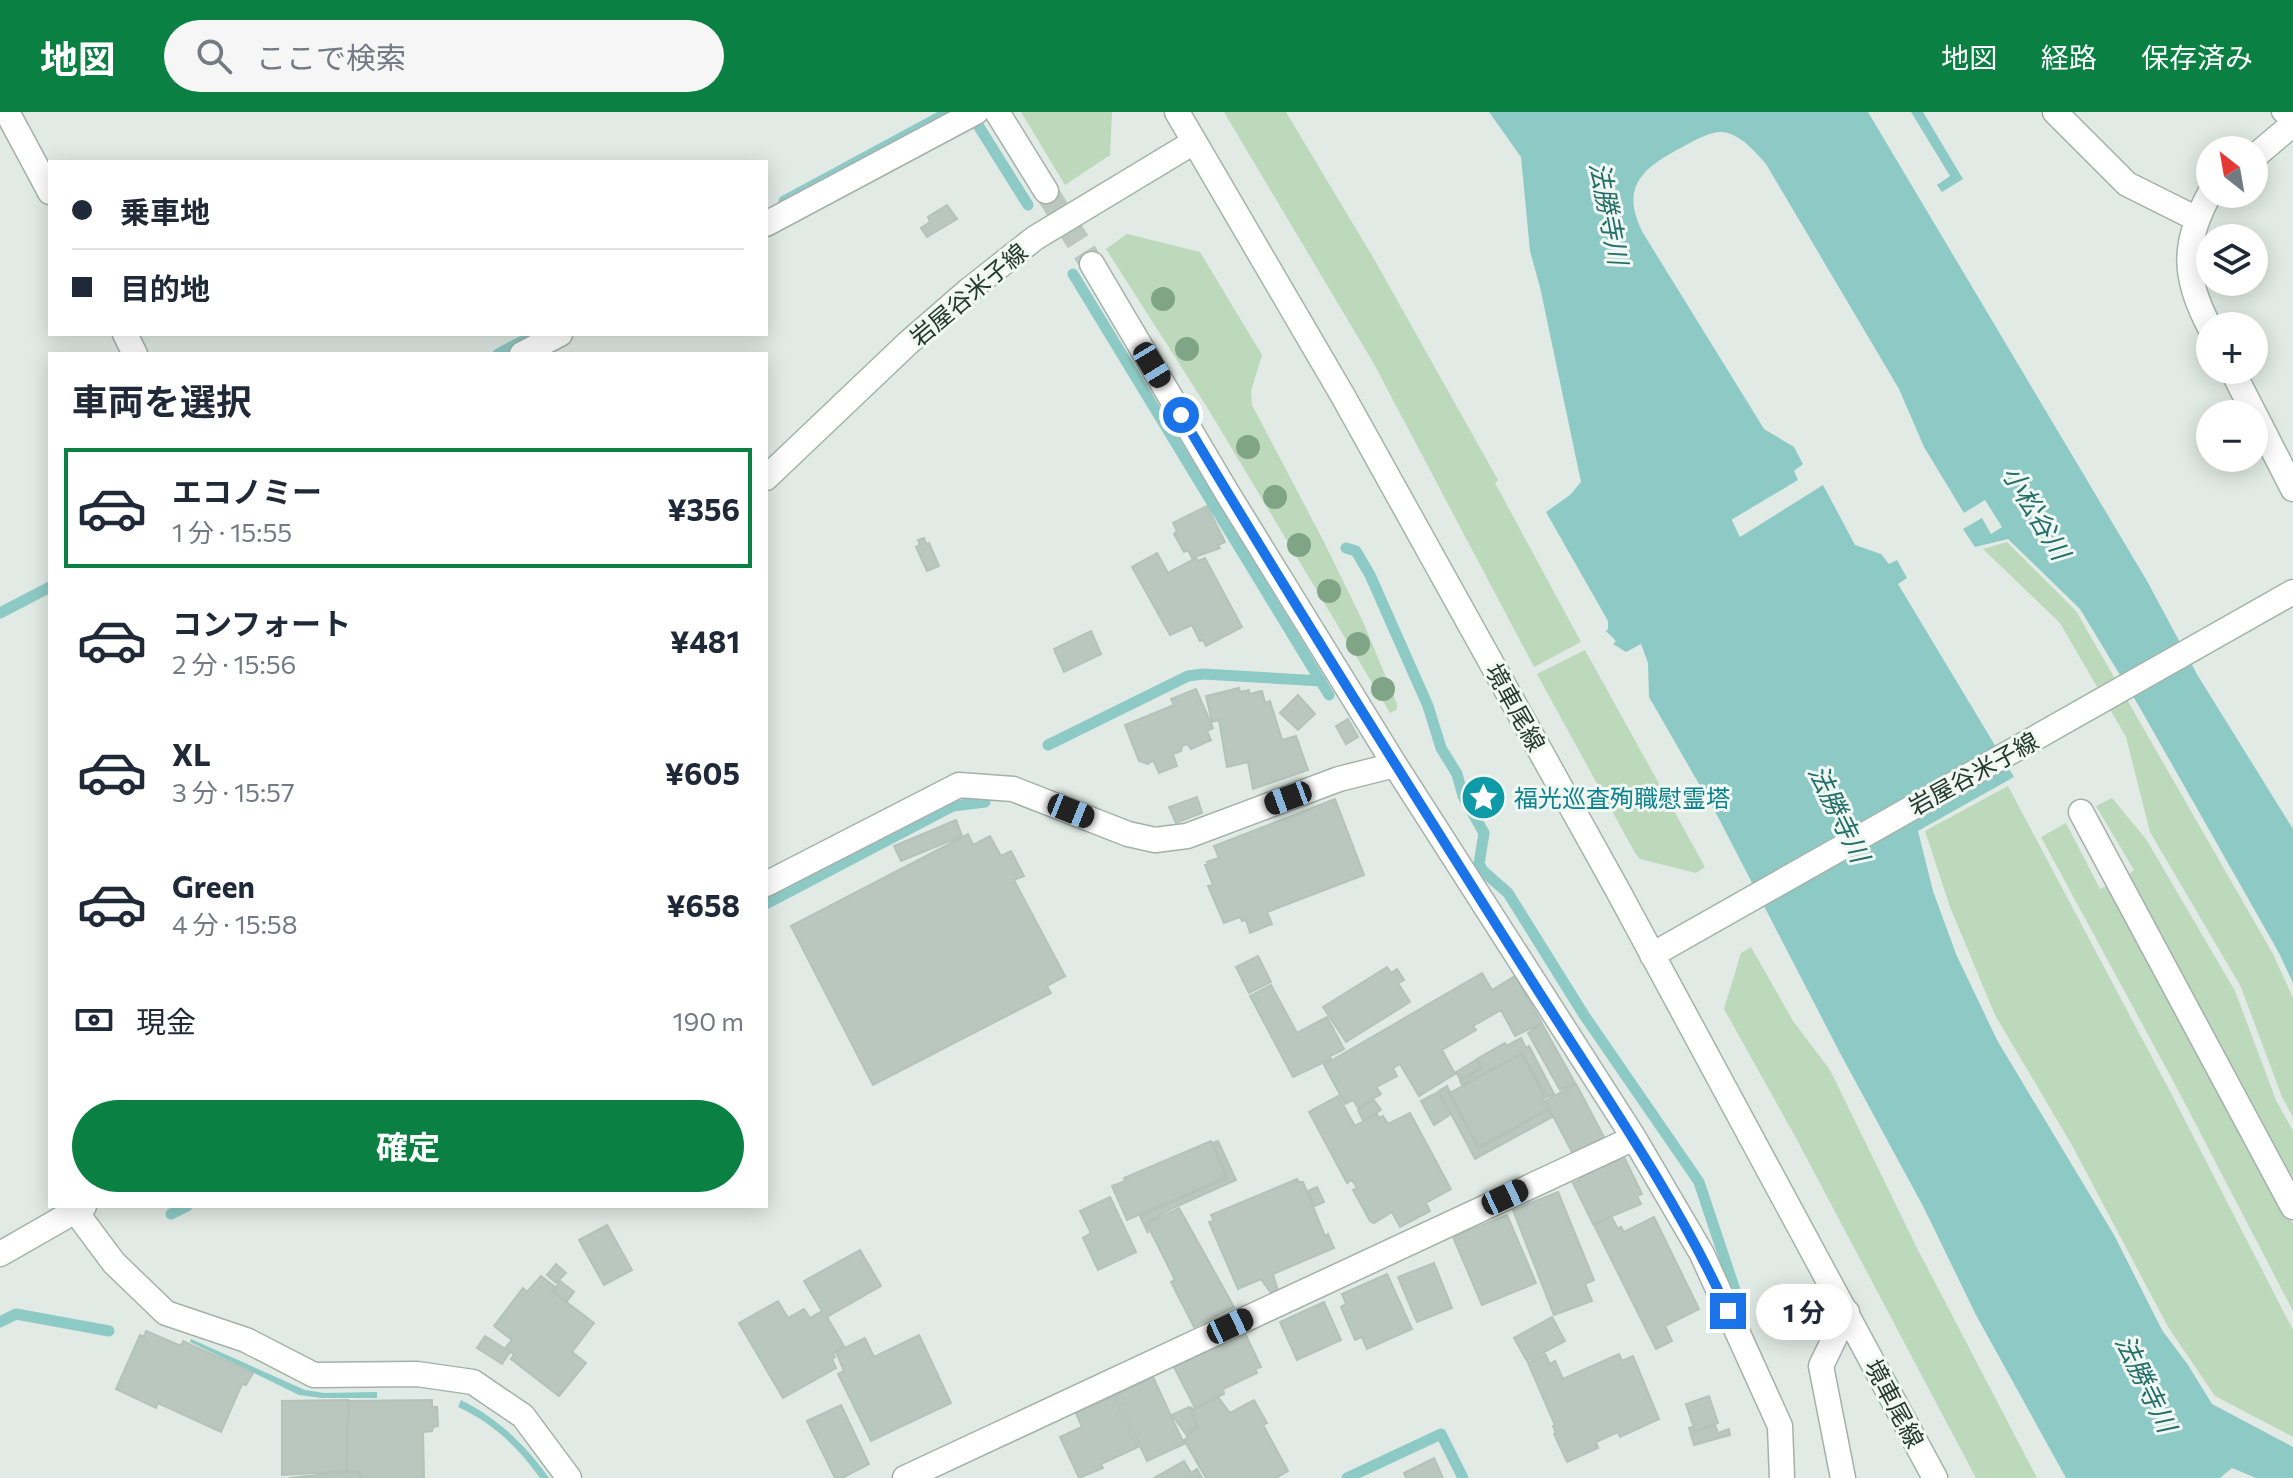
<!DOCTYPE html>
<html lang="ja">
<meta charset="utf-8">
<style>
:root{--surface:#fff;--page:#f6f6f7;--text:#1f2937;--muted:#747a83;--line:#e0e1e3;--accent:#0b8043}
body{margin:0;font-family:Commissioner,"Noto Sans JP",sans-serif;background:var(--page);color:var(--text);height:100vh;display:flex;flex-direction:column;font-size:30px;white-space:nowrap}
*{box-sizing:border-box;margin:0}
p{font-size:26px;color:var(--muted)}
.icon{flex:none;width:44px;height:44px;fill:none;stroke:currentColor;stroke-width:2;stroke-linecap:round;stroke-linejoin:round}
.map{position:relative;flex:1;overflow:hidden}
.sheet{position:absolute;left:48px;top:240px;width:720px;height:856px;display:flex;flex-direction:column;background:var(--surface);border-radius:0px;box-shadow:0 4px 20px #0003}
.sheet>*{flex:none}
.guide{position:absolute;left:48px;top:48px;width:720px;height:176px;border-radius:0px;box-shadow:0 4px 20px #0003;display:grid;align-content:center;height:176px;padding:0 24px;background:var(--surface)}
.needle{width:52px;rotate:329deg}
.fabs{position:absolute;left:2196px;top:24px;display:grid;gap:16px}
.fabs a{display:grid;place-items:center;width:72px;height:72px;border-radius:50%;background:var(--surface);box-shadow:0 4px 20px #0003;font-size:40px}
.end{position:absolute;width:36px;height:36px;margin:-18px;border:10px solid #1a73e8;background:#fff;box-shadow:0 0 0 4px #fff}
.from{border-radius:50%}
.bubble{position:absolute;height:56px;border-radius:28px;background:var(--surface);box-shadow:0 4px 20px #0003;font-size:26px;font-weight:700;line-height:56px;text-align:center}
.car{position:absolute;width:24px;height:48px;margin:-24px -12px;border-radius:10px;box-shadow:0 0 6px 2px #0007;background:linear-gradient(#222 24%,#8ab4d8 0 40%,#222 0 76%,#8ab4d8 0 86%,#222 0)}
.guide b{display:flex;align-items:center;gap:28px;height:76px;font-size:30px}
.guide b+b{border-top:2px solid var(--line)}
.guide i{width:20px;height:20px;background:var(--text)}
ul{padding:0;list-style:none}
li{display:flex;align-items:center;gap:24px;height:120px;margin:0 16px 12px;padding:0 8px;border:4px solid transparent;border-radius:0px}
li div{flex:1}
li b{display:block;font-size:30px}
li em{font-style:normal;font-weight:700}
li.on{border-color:var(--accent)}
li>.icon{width:72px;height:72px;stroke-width:1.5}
h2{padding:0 24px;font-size:36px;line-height:96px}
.pay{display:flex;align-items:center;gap:20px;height:88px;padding:0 24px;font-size:30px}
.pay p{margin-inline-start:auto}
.button{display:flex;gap:16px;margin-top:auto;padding:16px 24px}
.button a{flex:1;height:92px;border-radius:48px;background:var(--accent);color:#fff;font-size:32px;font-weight:700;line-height:92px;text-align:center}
header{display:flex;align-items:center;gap:48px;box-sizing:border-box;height:112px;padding:0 40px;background:var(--accent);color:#fff}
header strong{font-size:38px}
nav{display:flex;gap:44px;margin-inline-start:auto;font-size:28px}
.search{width:560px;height:72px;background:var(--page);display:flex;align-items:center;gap:20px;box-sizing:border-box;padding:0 28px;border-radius:44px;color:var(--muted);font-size:30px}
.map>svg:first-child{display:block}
</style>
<header>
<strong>地図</strong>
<div class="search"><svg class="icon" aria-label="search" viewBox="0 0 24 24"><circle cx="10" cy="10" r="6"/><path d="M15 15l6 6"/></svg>ここで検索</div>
<nav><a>地図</a><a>経路</a><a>保存済み</a></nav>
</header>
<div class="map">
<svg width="2293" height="1366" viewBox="0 0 2293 1366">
<rect width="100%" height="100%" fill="#e1eae4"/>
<path fill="#bcd9bc" d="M1021 0H1112L1110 43 1065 73Z
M1224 0H1286L1374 147 1498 368 1495 371 1581 530 1534 555 1374 252Z
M1127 122 1200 140 1262 243 1251 279 1252 293 1324 430 1364 512 1397 592V597L1390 601 1210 300 1106 137Z
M2007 430 2076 499 2273 842 2293 886V1005L2282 985 2241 875 2150 720 2126 625 2060 511 1983 437Z
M1585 538 1705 755 1696 761 1640 747 1635 741 1537 562Z
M2008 674 2173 985 2293 1218V1325L2215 1284 2168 1215 2073 1035 1995 903 1950 795 1925 719Z
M2112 686 2146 727 2235 879 2276 988 2293 1019V1069L2127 764 2134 758 2096 694Z
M2066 711 2100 777 2111 772 2293 1112V1199L2178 978 2041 725Z
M1751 835 1793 909 1830 958 1917 1136 2037 1366H1976L1796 1026 1724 897 1741 841Z"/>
<path fill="#8ecac5" d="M1489 0H1868L2147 469 2198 564 2293 717V871L2279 841 2140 596 2080 497 2008 427 1975 435 1963 417 1982 406 1991 422 2002 415 1985 388 1964 401 1924 335 1899 277 1766 52C1756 41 1744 26 1728 21 1715 17 1699 26 1688 32 1648 53 1617 71 1643 121L1764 317 1794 335 1803 352 1794 359 1798 368 1694 430 1705 447 1823 373 1855 433 1881 442 1889 452 1897 448 1907 466 1898 472 2014 665 1918 719 1933 779 1956 842 1997 928 2114 1123 2162 1218 2188 1253 2212 1292 2293 1335V1366H2256L2232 1356 2220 1366H2066L1976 1203 1924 1096 1840 941 1718 705 1649 585 1648 551 1641 532 1626 540 1613 532 1616 529 1606 519 1608 517V509L1546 400 1570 383 1581 370 1540 175 1530 139 1521 45Z
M1911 0H1923L1963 67 1942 80 1937 73 1950 64Z
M191 1227 305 1278 324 1281 377 1280V1286H321L299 1283 190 1230Z
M461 1288C497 1306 525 1332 549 1366H540C518 1335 493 1311 458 1295Z"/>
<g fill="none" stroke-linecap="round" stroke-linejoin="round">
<path stroke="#8ecac5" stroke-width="11" d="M976 10 1028 93
M784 89 949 0
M1073 162 1329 583
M498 242 528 226
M1346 436 1356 439 1370 463 1428 594 1441 636 1457 662 1463 684 1484 721 1479 752 1483 759 1508 781 1584 903 1699 1070 1743 1202
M0 501 50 475
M1048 633 1188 564 1203 562 1321 569
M766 792 953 694 985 690
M171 1102 187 1094
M0 1210 16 1202 109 1219
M1347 1366 1441 1322 1463 1366"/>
<path stroke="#8ecac5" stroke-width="68" d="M1662 341 1751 527"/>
</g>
<path fill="#bac7bf" stroke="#b4c3b9" stroke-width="2" d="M947 93 957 107 927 125 921 116 930 110 928 105Z
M1207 394 1225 430 1218 433 1220 436 1192 446 1188 438 1184 440 1174 422 1177 419 1173 411Z
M924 426 926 432 929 431 939 454 927 459 916 435 920 433 918 428Z
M1157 441 1168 461 1196 446 1198 449 1205 446 1242 515 1206 534 1203 528 1200 529 1192 513 1170 523 1132 455Z
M1091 519 1101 542 1064 560 1054 537Z
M1239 576 1240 580 1249 578V582L1262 579 1265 591 1270 589 1282 628 1296 624 1308 658 1253 677 1248 650 1227 655 1219 608 1212 610 1206 584Z
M1196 577 1213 616 1207 619 1211 628 1191 637 1187 632 1182 634 1181 639 1173 642 1177 654 1159 661 1153 648 1148 652 1139 649 1125 613 1174 593 1171 587Z
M1298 583 1315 602 1298 618 1280 601Z
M1348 607 1358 625 1346 632 1336 614Z
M1197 685 1202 701 1176 711 1169 695Z
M1335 687 1364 763 1267 800 1272 812 1250 821 1246 808 1242 809 1240 805 1224 811 1208 774 1213 773 1205 753H1208L1207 750 1219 746 1214 734Z
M956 708 962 724 901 749 894 734Z
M968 722 973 733 990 724 1001 744 1011 739 1024 764 1014 768 1065 864 1047 874 1051 881 873 973 791 814Z
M1258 844 1271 870 1249 881 1236 855Z
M1387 855 1391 861 1397 857 1404 868 1398 871 1410 890 1346 930 1323 895Z
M1482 861 1492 878 1515 864 1542 911 1515 924 1501 898 1473 914 1476 918 1442 938 1455 962 1419 984 1400 952 1393 956 1397 964 1376 975 1381 982 1358 996 1353 988 1345 992 1324 953Z
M1271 873 1297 921 1327 905 1344 937 1330 944 1331 947 1293 965 1250 884Z
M1542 912 1575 971 1560 978 1528 921Z
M1521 926 1526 936 1529 934 1554 982 1547 985 1522 941 1462 973 1460 969 1482 957 1477 947 1505 931 1506 934Z
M1521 942 1545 986 1542 988 1548 997 1479 1035 1450 981Z
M1476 948 1480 956 1460 967 1456 960Z
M1576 972 1604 1025 1573 1042 1545 989Z
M1447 974 1450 980 1448 981 1479 1037 1548 998 1552 1005 1475 1047 1439 979Z
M1438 980 1451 1002 1434 1013 1421 989Z
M1338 984 1355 1014 1377 1002 1379 1006 1383 1004 1388 1012 1410 1001 1451 1077 1426 1091 1430 1099 1400 1115 1392 1100 1374 1111 1370 1109 1353 1078 1357 1076 1352 1068 1347 1071 1309 1000Z
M1374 988 1381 998 1363 1008 1358 998Z
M1211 1029 1226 1065 1127 1108 1112 1074 1125 1069 1124 1066Z
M1218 1029 1236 1068 1173 1096 1146 1111 1148 1121 1140 1104 1228 1066 1213 1031Z
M1624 1045 1642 1082 1637 1084 1641 1092 1593 1112 1573 1071 1580 1068 1579 1066Z
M1297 1067 1299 1070H1303L1325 1124 1328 1122 1334 1136 1273 1162 1278 1179 1271 1181 1261 1167 1238 1177 1209 1110 1214 1109 1211 1103Z
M1317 1075 1324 1090 1315 1094 1308 1079Z
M1558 1080 1594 1168 1585 1172 1592 1189 1554 1203 1513 1098Z
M1110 1085 1136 1140 1098 1158 1083 1126 1091 1121 1080 1099Z
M1179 1096 1234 1195 1194 1215 1171 1170 1175 1168 1147 1112Z
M1507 1103 1536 1171 1482 1193 1453 1125Z
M1611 1104 1618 1117 1621 1115 1624 1120 1654 1105 1699 1197 1665 1214 1672 1229 1656 1237 1594 1113Z
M607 1113 632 1158 604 1173 579 1128Z
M860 1138 881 1174 827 1205 844 1234 833 1240 835 1245 832 1247 836 1256 783 1286 739 1211 778 1189 788 1206 804 1197 810 1206 822 1199 804 1169Z
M1434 1151 1452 1196 1417 1210 1398 1165Z
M556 1152 566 1161 556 1171 547 1163Z
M1387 1162 1412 1217 1367 1237 1362 1225 1355 1228 1341 1195 1346 1192 1342 1182Z
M541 1164 555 1175 552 1179 594 1211 572 1240 586 1251 559 1284 511 1247 514 1243 506 1235 512 1228 494 1214 523 1176 527 1180Z
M560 1169 574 1180 567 1189 554 1179Z
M1324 1190 1341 1228 1297 1248 1280 1210Z
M1552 1205 1565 1229 1527 1249 1514 1226Z
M146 1219 181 1234 183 1229 253 1261 246 1273 242 1272 221 1320 158 1291 156 1296 116 1277 140 1223 144 1225Z
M1245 1221 1261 1255 1255 1257 1257 1261 1223 1277 1224 1282 1195 1296 1174 1255Z
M919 1223 951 1291 871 1329 838 1262 844 1259 836 1240 865 1226 874 1245Z
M485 1224 510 1240 502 1252 477 1236Z
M1545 1242 1550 1252 1555 1249 1563 1267 1619 1242 1622 1249 1633 1244 1659 1307 1620 1325 1618 1320 1596 1330 1598 1336 1567 1350 1554 1322 1556 1321 1553 1314 1555 1313 1528 1251Z
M1153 1265 1184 1332 1147 1349 1116 1283Z
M1114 1284 1138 1335 1101 1352 1103 1356 1079 1366 1060 1325 1082 1315 1076 1301Z
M1709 1284 1718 1311 1695 1319 1686 1292Z
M1218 1285 1230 1301 1254 1288 1267 1311 1263 1313 1288 1359 1276 1366H1206L1184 1328 1188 1326 1186 1323 1199 1315 1192 1303 1194 1301 1191 1295 1194 1298Z
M348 1288 346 1359 282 1363V1289Z
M432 1288V1295H437L438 1314 433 1315 432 1319 423 1320 424 1366H360V1360L347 1359 349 1289Z
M841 1293 869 1352 842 1366H835L807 1309Z
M1189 1295 1197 1314 1185 1321 1172 1303Z
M1715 1313 1718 1321 1729 1317 1730 1323 1694 1333 1689 1316 1692 1315 1694 1320Z
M1434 1346 1443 1366H1406L1404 1361Z
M1184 1349 1191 1361 1197 1357 1202 1366H1154Z
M346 1360 358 1361 359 1366H289Z"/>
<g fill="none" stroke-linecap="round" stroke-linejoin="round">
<path stroke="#bbc7c0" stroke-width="24" stroke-dasharray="24 12" stroke-linecap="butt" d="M1046 79 1092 152"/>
<defs>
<path id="lane" d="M2281 0 2293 12"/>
<path id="street" d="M7 0 50 80
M997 0 1046 79
M2055 0 2127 72 2197 107
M766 112 976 0
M1092 152 1226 379 1395 653 1634 1026 1702 1142 1780 1314 1782 1366
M125 222 135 242
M522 242 560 222
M2081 700 2293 1095
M766 772 959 673 1013 677 1128 722 1155 728 1187 724 1339 667 1395 653
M76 1100 114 1151 166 1201 246 1228 314 1263 417 1262 473 1270 523 1304 569 1366
M905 1366 1634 1026
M1843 1366 1821 1254 1847 1200"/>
<path id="secondary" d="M1177 0 1343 284 1617 777 1935 1366
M2254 45 2293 12
M2210 81C2182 132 2183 165 2210 216
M2232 258 2293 377
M766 366 908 231 969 178 1035 126 1194 30
M1652 843 2293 480
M0 1142 84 1094"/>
</defs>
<use href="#lane" stroke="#a4b1aa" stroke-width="21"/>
<use href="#street" stroke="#a4b1aa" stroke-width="27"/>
<use href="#secondary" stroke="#a1b5a9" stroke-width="27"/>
<use href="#lane" stroke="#fff" stroke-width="18"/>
<use href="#street" stroke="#fff" stroke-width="24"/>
<use href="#secondary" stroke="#fff" stroke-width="24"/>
</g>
<g fill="#80a586">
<circle cx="1163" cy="187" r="12"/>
<circle cx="1187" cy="237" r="12"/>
<circle cx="1248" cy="335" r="12"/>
<circle cx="1275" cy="385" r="12"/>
<circle cx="1299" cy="433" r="12"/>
<circle cx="1329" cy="479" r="12"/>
<circle cx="1358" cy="532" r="12"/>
<circle cx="1383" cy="577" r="12"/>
</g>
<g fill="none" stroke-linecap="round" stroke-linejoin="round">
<path stroke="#1a73e8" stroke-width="10" d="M1181 303C1294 493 1412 679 1530 866 1599 975 1674 1081 1728 1199"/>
</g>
<defs>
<symbol id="sight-disc" viewBox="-11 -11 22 22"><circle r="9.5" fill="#0f9aa8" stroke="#f1f7f3"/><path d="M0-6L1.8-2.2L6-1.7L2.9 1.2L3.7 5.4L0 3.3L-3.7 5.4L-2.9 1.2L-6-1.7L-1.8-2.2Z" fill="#fff"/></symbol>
</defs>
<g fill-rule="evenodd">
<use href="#sight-disc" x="1458" y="660" width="51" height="51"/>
</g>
<g text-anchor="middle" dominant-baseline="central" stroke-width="6" stroke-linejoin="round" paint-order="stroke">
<g font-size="24" fill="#23392e" stroke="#f1f7f3">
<text transform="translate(968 182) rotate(-40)">岩屋谷米子線</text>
<text transform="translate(1516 595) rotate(61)">境車尾線</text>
<text transform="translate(1973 661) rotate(-29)">岩屋谷米子線</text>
<text transform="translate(1895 1291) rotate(62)">境車尾線</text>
</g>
<g font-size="24" fill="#0d838f" stroke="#f1f7f3" text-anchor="start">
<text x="1514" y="685">福光巡査殉職慰霊塔</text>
</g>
<g font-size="26" font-style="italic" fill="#236f69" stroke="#f1f7f3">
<text transform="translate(1610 101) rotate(79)">法勝寺川</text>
<text transform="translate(2037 400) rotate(59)">小松谷川</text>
<text transform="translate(1840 701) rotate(64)">法勝寺川</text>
<text transform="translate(2147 1271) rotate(64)">法勝寺川</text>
</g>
</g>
</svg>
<div class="fabs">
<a><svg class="needle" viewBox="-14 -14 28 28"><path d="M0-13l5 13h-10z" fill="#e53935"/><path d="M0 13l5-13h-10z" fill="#747a83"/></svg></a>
<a><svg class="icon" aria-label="layers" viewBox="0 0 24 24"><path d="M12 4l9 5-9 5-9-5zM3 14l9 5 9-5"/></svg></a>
<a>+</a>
<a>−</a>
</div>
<i class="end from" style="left:1181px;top:303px"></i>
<i class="end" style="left:1728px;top:1199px"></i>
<div class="bubble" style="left:1756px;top:1172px;width:96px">1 分</div>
<i class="car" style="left:1152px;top:253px;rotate:149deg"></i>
<i class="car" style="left:1288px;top:686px;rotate:250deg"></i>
<i class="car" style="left:1071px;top:699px;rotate:112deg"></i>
<i class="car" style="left:1505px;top:1085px;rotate:65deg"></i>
<i class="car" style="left:1230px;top:1214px;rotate:65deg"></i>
<div class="guide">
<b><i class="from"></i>乗車地</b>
<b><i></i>目的地</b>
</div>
<section class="sheet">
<h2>車両を選択</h2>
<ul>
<li class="on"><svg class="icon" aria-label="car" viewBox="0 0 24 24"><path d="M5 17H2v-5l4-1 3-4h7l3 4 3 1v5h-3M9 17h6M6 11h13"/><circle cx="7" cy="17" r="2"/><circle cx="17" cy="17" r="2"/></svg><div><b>エコノミー</b><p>1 分 · 15:55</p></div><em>¥356</em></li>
<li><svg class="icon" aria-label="car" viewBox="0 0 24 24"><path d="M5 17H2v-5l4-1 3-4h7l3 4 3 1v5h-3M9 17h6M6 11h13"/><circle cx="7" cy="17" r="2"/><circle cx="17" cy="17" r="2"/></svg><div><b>コンフォート</b><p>2 分 · 15:56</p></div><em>¥481</em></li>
<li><svg class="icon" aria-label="car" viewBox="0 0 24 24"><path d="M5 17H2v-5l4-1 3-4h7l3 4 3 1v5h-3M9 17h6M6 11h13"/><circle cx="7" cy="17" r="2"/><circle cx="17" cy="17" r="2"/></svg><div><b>XL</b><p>3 分 · 15:57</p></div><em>¥605</em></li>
<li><svg class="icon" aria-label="car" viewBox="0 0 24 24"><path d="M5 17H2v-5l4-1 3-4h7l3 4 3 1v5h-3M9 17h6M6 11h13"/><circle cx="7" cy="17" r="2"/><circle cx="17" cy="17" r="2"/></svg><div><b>Green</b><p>4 分 · 15:58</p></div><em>¥658</em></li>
</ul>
<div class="pay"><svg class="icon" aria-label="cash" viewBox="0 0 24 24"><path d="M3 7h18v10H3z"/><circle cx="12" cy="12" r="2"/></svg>現金<p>190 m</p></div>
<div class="button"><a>確定</a></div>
</section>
</div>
